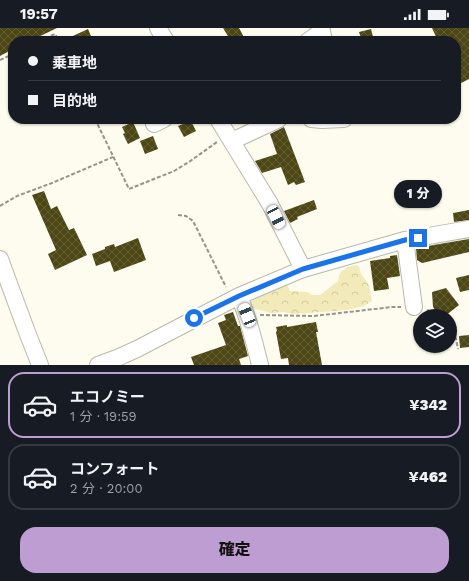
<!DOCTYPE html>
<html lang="ja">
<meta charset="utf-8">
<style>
:root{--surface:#171b24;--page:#242831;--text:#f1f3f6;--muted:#9ea1a6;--line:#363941;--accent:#bd9dd2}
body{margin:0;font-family:"Work Sans","Noto Sans JP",sans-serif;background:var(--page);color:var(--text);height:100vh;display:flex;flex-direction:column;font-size:15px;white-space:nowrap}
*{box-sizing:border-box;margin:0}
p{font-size:13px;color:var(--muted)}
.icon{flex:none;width:22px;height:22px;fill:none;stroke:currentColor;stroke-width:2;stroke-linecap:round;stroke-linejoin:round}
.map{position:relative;height:337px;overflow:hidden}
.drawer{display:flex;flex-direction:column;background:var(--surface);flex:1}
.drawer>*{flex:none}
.hud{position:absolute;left:8px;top:8px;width:453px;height:88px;border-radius:16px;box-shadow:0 1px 3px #0004;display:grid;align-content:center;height:88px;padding:0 20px;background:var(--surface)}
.buttons{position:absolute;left:413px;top:281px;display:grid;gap:8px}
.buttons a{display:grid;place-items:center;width:44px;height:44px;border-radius:50%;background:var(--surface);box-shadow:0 1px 3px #0004;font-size:20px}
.end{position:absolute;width:18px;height:18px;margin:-9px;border:5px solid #1a73e8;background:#fff;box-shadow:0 0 0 2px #fff}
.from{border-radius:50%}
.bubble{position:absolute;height:28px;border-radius:14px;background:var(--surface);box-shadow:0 1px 3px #0004;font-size:13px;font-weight:800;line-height:28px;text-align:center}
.car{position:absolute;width:12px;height:24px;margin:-12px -6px;border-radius:5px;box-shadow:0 0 3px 1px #0007;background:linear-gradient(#fff 24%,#345 0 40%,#fff 0 76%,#345 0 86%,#fff 0)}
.hud b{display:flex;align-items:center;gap:14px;height:38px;font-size:15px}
.hud b+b{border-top:1px solid var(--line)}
.hud i{width:10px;height:10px;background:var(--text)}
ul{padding:7px 0 0;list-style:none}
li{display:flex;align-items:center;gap:12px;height:66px;margin:0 8px 6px;padding:0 12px;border:2px solid var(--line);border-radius:16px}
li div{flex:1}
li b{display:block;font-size:15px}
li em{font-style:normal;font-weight:800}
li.selected{border-color:var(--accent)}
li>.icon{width:36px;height:36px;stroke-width:1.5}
.cta{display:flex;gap:8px;margin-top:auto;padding:8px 20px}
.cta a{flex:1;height:46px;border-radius:16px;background:var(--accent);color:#111;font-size:16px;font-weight:800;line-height:46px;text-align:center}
.status{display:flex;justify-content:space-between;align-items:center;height:28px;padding:0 20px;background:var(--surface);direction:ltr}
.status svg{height:11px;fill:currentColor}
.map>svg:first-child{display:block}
</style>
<div class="status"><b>19:57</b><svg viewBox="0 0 49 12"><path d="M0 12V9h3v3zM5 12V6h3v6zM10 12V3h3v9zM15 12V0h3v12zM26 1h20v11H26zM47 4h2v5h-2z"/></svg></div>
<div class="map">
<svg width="469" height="337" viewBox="0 0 469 337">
<defs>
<pattern id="forest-crowns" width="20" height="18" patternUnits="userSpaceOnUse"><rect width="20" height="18" fill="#f2ebb9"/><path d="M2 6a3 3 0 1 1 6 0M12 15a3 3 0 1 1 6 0" fill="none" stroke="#cec89e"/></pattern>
<pattern id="building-cross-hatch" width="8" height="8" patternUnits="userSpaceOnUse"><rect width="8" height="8" fill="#4d4615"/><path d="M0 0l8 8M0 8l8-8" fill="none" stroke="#625d35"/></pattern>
</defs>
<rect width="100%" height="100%" fill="#fefcee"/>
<path fill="url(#forest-crowns)" d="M355 237 359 238 361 246 369 257 372 273 364 278 347 282 294 286 283 284 271 285 252 280 248 277 249 272 258 269 275 260 287 257 290 263 307 264 312 267H320L338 253C339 242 345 240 355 237Z"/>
<path fill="url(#building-cross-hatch)" d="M0 0H57L30 13H13V21L0 28Z
M223 0H239L246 13H231Z
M432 0H469V51L459 56 456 50V13H438Z
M88 1 93 13H62Z
M371 1 374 13H362L359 4Z
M180 91H190L196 103 184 109 178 98 183 96Z
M133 94 140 110 128 116 123 106 125 105 122 99Z
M284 99 305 154 296 157 294 154 288 157 281 139 262 145 255 133 277 126 270 106Z
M153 108 158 121 145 126 140 113Z
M44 163 51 181 57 178 69 202 74 200 87 227 55 242 48 226 56 222 32 167Z
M314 172 317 181 297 189 298 191 290 195 284 183Z
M469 182V192L454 194 453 185Z
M138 210 146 232 114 244 110 233 96 238 92 226 105 221V219L114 216 115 219Z
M469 211V224L422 235 417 232 416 220Z
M397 227 400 248 387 250 389 261 374 263 370 233 390 230V228Z
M469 247V262L460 264 456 250Z
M446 260 459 277 445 288H440L433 279 432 264Z
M233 284 238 298H240L248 328 239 331 241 337H194L191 329 226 317 218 295 226 292 224 287Z
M316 294 318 304H316L322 337H289L288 330 281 331 276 304 277 303 276 299 287 297V299Z
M469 307V319L460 320 459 308Z"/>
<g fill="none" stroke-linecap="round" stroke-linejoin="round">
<defs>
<path id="minor" d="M158 0 166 13
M308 13 322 3 324 13
M218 91 270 176 303 241
M311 91 322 92 344 91
M154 96 164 91
M232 113 279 91
M405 212 414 279
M0 231 27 304 40 337
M239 268C249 291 254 313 260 337
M98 337 117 330 137 321 239 268 303 241 405 212 469 201"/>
</defs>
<use href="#minor" stroke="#bab8aa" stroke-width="18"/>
<path stroke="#96948a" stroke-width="2" stroke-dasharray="4 2" stroke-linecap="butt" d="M40 13 55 6 59 13
M0 32 13 26
M95 91 129 161 174 143 189 134 217 114
M0 178 17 168 52 155 113 129
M178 187 186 188 193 193 226 259
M427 282 433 284 437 288
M260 287 314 288 392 279H401
M450 299 454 301 458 321"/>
<use href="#minor" stroke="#fff" stroke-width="16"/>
</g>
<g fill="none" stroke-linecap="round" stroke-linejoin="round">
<path stroke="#1a73e8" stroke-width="5" d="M194 290 239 268 303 241 405 212 418 210"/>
</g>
</svg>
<div class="buttons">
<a><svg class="icon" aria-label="layers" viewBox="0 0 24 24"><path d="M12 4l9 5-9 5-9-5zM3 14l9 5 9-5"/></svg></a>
</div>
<i class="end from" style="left:194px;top:290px"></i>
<i class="end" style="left:418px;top:210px"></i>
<div class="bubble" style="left:394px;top:152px;width:48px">1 分</div>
<i class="car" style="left:276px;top:189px;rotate:153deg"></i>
<i class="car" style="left:247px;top:287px;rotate:338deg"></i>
<div class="hud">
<b><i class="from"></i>乗車地</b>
<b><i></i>目的地</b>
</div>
</div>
<section class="drawer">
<ul>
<li class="selected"><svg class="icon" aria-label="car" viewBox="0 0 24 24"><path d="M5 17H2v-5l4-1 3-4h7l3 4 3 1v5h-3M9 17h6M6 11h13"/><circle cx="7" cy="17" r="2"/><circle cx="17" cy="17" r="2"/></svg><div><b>エコノミー</b><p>1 分 · 19:59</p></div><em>¥342</em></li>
<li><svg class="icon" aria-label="car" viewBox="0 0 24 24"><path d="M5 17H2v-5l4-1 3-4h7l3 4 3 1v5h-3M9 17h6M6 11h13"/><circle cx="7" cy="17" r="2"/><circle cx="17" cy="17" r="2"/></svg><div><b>コンフォート</b><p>2 分 · 20:00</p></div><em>¥462</em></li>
</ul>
<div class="cta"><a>確定</a></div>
</section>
